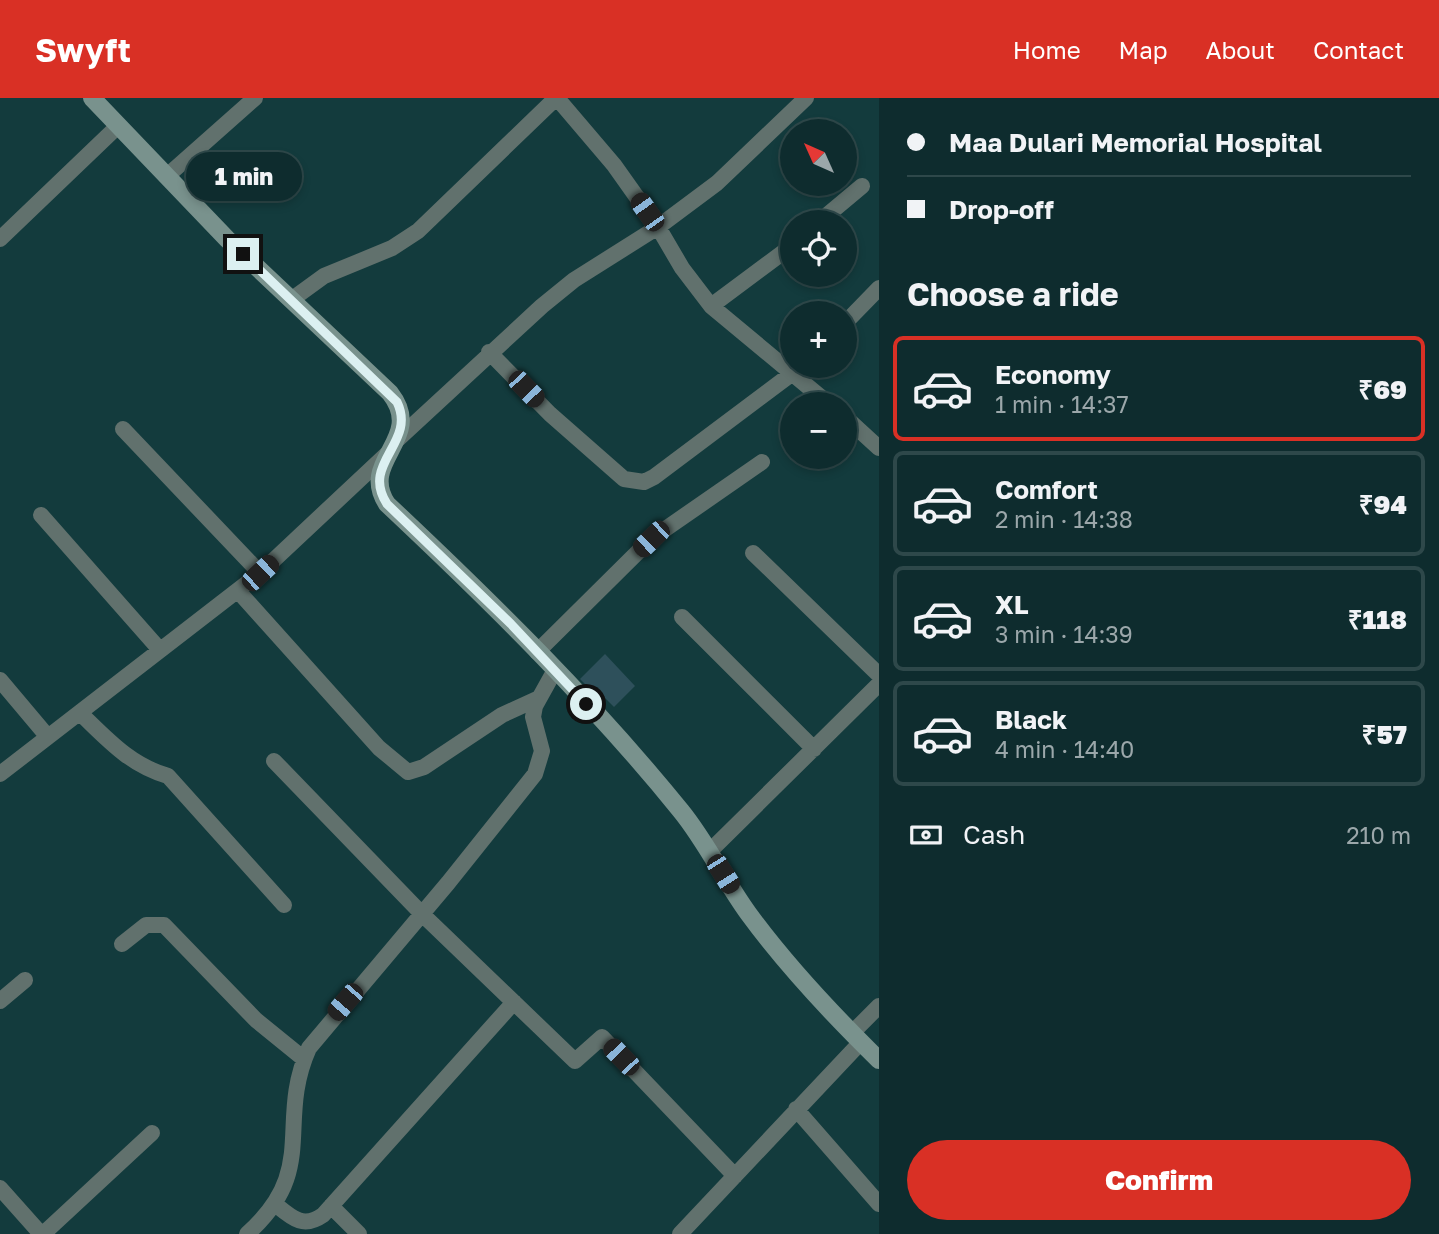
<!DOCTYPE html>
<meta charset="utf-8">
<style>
:root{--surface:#0e2c2e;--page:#1c383a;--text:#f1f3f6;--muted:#9ba7aa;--line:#2e484a;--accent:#d93025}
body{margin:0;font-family:"Golos Text",sans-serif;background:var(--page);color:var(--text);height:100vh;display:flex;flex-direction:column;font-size:26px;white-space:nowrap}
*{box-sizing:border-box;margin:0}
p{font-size:23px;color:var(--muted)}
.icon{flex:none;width:38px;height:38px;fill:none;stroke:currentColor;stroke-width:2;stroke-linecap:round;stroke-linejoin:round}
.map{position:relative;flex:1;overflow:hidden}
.side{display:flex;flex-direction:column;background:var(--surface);width:560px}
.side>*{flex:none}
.hud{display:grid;align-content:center;height:154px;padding:0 28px;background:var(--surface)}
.needle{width:46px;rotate:315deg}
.tools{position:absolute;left:780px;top:21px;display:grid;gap:14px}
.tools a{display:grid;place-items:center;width:77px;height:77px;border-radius:50%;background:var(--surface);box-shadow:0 4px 10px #0003,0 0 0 2px var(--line);font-size:35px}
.end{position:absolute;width:32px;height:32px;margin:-16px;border:9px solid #dcf0f1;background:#111;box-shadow:0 0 0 4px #111}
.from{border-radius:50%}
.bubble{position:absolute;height:49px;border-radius:24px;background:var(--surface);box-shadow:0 4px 10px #0003,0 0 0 2px var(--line);font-size:23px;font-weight:800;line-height:49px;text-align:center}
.car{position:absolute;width:21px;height:42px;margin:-21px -10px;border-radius:9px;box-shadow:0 0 5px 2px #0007;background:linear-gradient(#222 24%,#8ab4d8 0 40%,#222 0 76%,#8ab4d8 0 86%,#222 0)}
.hud b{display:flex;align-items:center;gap:24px;height:66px;font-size:26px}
.hud b+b{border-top:2px solid var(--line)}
.hud i{width:18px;height:18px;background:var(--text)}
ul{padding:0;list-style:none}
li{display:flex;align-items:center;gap:21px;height:105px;margin:0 14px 10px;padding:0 14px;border:4px solid var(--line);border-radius:10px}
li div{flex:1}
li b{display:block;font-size:26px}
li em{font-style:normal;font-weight:800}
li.current{border-color:var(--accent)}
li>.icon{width:63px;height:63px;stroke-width:1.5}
h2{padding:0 28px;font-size:32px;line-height:84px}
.pay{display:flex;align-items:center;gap:18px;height:77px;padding:0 28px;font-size:26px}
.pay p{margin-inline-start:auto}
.action{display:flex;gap:14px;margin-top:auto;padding:14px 28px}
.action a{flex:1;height:80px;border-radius:42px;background:var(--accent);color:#fff;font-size:28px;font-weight:800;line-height:80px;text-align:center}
header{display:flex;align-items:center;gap:42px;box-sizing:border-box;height:98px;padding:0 35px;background:var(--accent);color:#fff}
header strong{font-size:33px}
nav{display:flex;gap:38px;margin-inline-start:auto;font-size:24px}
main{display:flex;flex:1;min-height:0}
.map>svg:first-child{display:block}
</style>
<header>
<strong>Swyft</strong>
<nav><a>Home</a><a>Map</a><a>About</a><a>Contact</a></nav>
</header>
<main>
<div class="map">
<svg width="879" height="1136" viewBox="0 0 879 1136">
<rect width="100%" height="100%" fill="#133b3d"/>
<path fill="#2e505b" d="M605 556 635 588 614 609 593 588 590 591 580 581Z"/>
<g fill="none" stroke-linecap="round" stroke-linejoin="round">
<path stroke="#61716d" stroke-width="16" d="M557 0 614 67 658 129 682 170 711 208 829 306
M167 78 255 0
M819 124 862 88
M0 141 118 28
M291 202 324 178 392 150 418 133 556 0
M711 208 793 147
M845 225 879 190
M489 254 550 316 624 381 644 384 654 379 802 268
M845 319 879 350
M123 331 260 475
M398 341 542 208 574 182 658 129 717 85 806 0
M41 417 160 552
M753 455 879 577
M238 493 379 650 408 674 424 669 502 617 537 601
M682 519 814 651
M537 554 651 441 762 364
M0 582 48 639
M80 615C108 642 130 667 168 678L284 807
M274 663 422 816 575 963 602 939 735 1078
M0 676 260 475 389 354
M710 753 879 586
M122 846 146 827H164L256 922 304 961
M0 903 25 882
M852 935 879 908
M796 1011 879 1106
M0 1090 41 1136
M275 1106C292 1120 303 1131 323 1117L514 904
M331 1108 359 1136
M43 1136 152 1035
M247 1136C320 1071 275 1026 309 950L448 785 535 676 542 653 533 619 535 608 555 572
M680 1136 861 944"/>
<path stroke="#79928d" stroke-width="18" d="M92 0 227 141 390 295C426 341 358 362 387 406 490 503 592 603 681 713 707 745 724 782 748 815 786 867 833 917 879 962"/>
</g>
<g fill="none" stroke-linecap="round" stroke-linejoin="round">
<path stroke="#dcf0f1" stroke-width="9" d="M243 156 397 304C417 345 360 365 387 406L511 526 586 606"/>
</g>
</svg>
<div class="tools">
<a><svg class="needle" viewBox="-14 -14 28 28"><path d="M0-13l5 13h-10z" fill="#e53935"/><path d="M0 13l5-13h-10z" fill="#9ba7aa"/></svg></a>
<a><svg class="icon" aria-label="locate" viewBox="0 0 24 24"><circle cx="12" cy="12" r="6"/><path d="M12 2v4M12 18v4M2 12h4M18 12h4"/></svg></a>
<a>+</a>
<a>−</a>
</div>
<i class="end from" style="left:586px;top:606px"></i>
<i class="end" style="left:243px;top:156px"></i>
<div class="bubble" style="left:186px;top:54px;width:116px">1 min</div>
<i class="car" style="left:647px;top:114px;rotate:325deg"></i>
<i class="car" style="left:526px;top:291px;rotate:136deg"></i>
<i class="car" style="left:651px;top:441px;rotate:226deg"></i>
<i class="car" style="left:260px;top:475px;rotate:47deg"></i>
<i class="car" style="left:723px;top:776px;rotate:148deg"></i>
<i class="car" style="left:345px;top:904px;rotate:221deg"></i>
<i class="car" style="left:621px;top:959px;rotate:316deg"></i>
</div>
<section class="side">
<div class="hud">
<b><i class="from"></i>Maa Dulari Memorial Hospital</b>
<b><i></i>Drop-off</b>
</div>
<h2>Choose a ride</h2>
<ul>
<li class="current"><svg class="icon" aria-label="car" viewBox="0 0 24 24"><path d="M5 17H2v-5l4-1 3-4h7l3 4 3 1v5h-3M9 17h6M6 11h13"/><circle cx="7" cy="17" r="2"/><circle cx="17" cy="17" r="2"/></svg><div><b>Economy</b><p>1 min · 14:37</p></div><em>₹69</em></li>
<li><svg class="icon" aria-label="car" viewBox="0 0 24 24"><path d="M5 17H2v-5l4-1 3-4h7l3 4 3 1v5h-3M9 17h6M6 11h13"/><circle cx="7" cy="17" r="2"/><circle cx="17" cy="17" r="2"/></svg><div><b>Comfort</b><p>2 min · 14:38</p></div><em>₹94</em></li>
<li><svg class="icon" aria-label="car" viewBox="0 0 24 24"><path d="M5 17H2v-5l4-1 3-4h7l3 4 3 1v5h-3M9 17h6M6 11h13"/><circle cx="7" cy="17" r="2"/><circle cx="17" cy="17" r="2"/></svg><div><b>XL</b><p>3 min · 14:39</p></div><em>₹118</em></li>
<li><svg class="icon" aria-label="car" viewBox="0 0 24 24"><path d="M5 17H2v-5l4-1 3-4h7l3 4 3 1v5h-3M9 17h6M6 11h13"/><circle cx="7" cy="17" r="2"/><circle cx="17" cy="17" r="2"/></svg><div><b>Black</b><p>4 min · 14:40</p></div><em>₹57</em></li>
</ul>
<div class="pay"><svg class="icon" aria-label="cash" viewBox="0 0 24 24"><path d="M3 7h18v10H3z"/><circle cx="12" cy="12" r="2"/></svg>Cash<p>210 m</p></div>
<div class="action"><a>Confirm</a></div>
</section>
</main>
